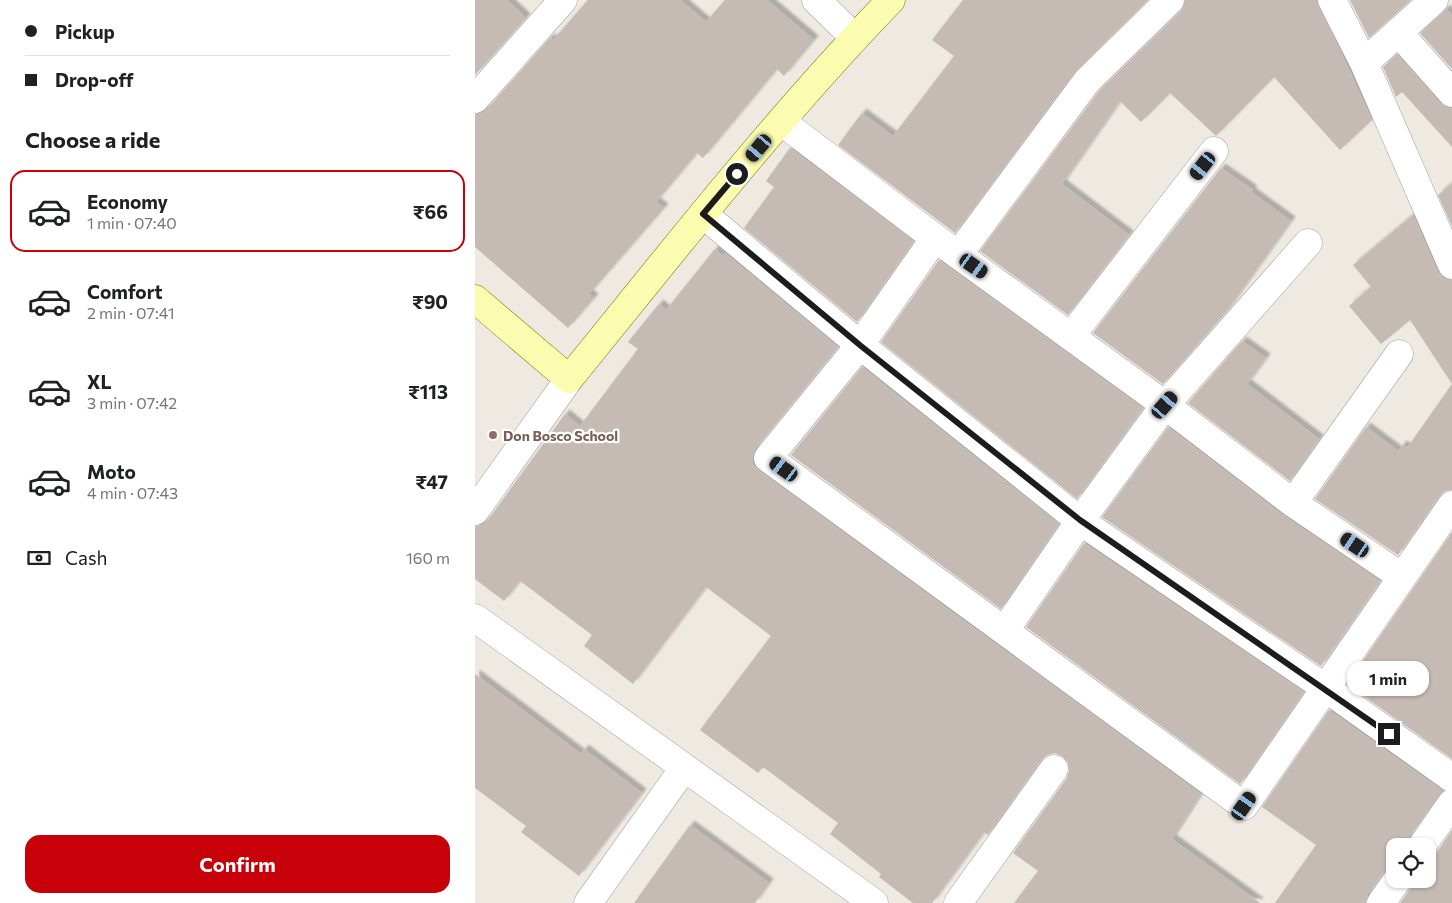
<!DOCTYPE html>
<meta charset="utf-8">
<style>
:root{--surface:#fff;--page:#f2f2f2;--text:#202124;--muted:#757577;--line:#e0e0e0;--accent:#c7000a}
body{margin:0;font-family:Commissioner,sans-serif;background:var(--page);color:var(--text);height:100vh;display:flex;flex-direction:column;font-size:19px;white-space:nowrap}
*{box-sizing:border-box;margin:0}
p{font-size:16px;color:var(--muted)}
.icon{flex:none;width:28px;height:28px;fill:none;stroke:currentColor;stroke-width:2;stroke-linecap:round;stroke-linejoin:round}
.map{position:relative;flex:1;overflow:hidden}
.sheet{display:flex;flex-direction:column;background:var(--surface);width:475px}
.sheet>*{flex:none}
.guide{display:grid;align-content:center;height:110px;padding:0 25px;background:var(--surface)}
.buttons{position:absolute;left:911px;top:838px;display:grid;gap:10px}
.buttons a{display:grid;place-items:center;width:50px;height:50px;border-radius:10px;background:var(--surface);box-shadow:0 1px 4px #0004;font-size:25px}
.end{position:absolute;width:22px;height:22px;margin:-11px;border:6px solid #1c1c1c;background:#fff;box-shadow:0 0 0 2px #fff}
.from{border-radius:50%}
.bubble{position:absolute;height:35px;border-radius:15px;background:var(--surface);box-shadow:0 1px 4px #0004;font-size:16px;font-weight:700;line-height:35px;text-align:center}
.car{position:absolute;width:15px;height:30px;margin:-15px -8px;border-radius:6px;box-shadow:0 0 4px 1px #0007;background:linear-gradient(#222 24%,#8ab4d8 0 40%,#222 0 76%,#8ab4d8 0 86%,#222 0)}
.guide b{display:flex;align-items:center;gap:18px;height:48px;font-size:19px}
.guide b+b{border-top:1px solid var(--line)}
.guide i{width:12px;height:12px;background:var(--text)}
ul{padding:0;list-style:none}
li{display:flex;align-items:center;gap:15px;height:82px;margin:0 10px 8px;padding:0 15px;border:2px solid transparent;border-radius:15px}
li div{flex:1}
li b{display:block;font-size:19px}
li em{font-style:normal;font-weight:700}
li.active{border-color:var(--accent)}
li>.icon{width:45px;height:45px;stroke-width:1.5}
h2{padding:0 25px;font-size:22px;line-height:60px}
.pay{display:flex;align-items:center;gap:12px;height:55px;padding:0 25px;font-size:19px}
.pay p{margin-inline-start:auto}
.action{display:flex;gap:10px;margin-top:auto;padding:10px 25px}
.action a{flex:1;height:58px;border-radius:15px;background:var(--accent);color:#fff;font-size:20px;font-weight:700;line-height:58px;text-align:center}
main{display:flex;flex:1;min-height:0}
.map>svg:first-child{display:block}
</style>
<main>
<section class="sheet">
<div class="guide">
<b><i class="from"></i>Pickup</b>
<b><i></i>Drop-off</b>
</div>
<h2>Choose a ride</h2>
<ul>
<li class="active"><svg class="icon" aria-label="car" viewBox="0 0 24 24"><path d="M5 17H2v-5l4-1 3-4h7l3 4 3 1v5h-3M9 17h6M6 11h13"/><circle cx="7" cy="17" r="2"/><circle cx="17" cy="17" r="2"/></svg><div><b>Economy</b><p>1 min · 07:40</p></div><em>₹66</em></li>
<li><svg class="icon" aria-label="car" viewBox="0 0 24 24"><path d="M5 17H2v-5l4-1 3-4h7l3 4 3 1v5h-3M9 17h6M6 11h13"/><circle cx="7" cy="17" r="2"/><circle cx="17" cy="17" r="2"/></svg><div><b>Comfort</b><p>2 min · 07:41</p></div><em>₹90</em></li>
<li><svg class="icon" aria-label="car" viewBox="0 0 24 24"><path d="M5 17H2v-5l4-1 3-4h7l3 4 3 1v5h-3M9 17h6M6 11h13"/><circle cx="7" cy="17" r="2"/><circle cx="17" cy="17" r="2"/></svg><div><b>XL</b><p>3 min · 07:42</p></div><em>₹113</em></li>
<li><svg class="icon" aria-label="car" viewBox="0 0 24 24"><path d="M5 17H2v-5l4-1 3-4h7l3 4 3 1v5h-3M9 17h6M6 11h13"/><circle cx="7" cy="17" r="2"/><circle cx="17" cy="17" r="2"/></svg><div><b>Moto</b><p>4 min · 07:43</p></div><em>₹47</em></li>
</ul>
<div class="pay"><svg class="icon" aria-label="cash" viewBox="0 0 24 24"><path d="M3 7h18v10H3z"/><circle cx="12" cy="12" r="2"/></svg>Cash<p>160 m</p></div>
<div class="action"><a>Confirm</a></div>
</section>
<div class="map">
<svg width="977" height="903" viewBox="0 0 977 903">
<defs>
<filter id="shadow"><feDropShadow dx="4.5" dy="-4.5" stdDeviation="1" flood-color="#0004"/></filter>
</defs>
<rect width="100%" height="100%" fill="#eee9e1"/>
<path fill="#c6bab4" filter="url(#shadow)" d="M0 0H32L51 18 0 75Z
M113 0H205L231 22 250 0H292L339 40 309 76 302 69 228 158 222 153 181 202 189 208 114 294 119 298 93 328 0 247V114L12 109 74 39H79Z
M488 0H673L600 72 480 233 363 145 387 113 418 136 479 56 457 40Z
M710 0H842L897 120 865 150 799 77 741 136 695 93 666 122 645 101 587 184 654 235 593 315 505 251 624 91 706 11Z
M875 0H936L894 38Z
M971 9 977 15V69L945 33Z
M922 54 965 103 977 108V147L927 92 921 97 908 67Z
M315 148 439 241 382 322 269 228 299 187 291 181Z
M746 168 778 190 776 192 816 221 751 312 688 384 618 333Z
M977 183V226L963 195Z
M938 215 963 272 968 278 977 280V490L970 491 964 496 923 555 840 499 891 427 923 451 927 445 932 448 977 384 935 320 906 344 874 306 896 287 878 265Z
M240 249 248 256 250 253 363 347 281 448 278 456V464L283 470 726 794 697 839 785 903H539L563 871 538 853 592 778 594 771 593 763 588 757 580 753 572 755 566 760 513 835 509 832 457 903H438L404 877 406 874 355 834 363 823 288 767 283 773 225 730 296 636 231 587 158 684 109 646 117 635 45 581 29 601 0 579V526L7 525 13 520 90 414 105 426 163 349 153 342 184 304 191 310Z
M464 260 668 408 602 499 406 342Z
M767 341 791 358 772 384 844 439 815 481 713 403Z
M387 367 584 524 526 609 316 455Z
M693 427 808 515 905 581 846 666 627 517Z
M977 532V759L872 684Z
M609 543 829 692 765 784 551 627Z
M0 674 106 754 109 749 167 793 104 876 46 832 51 826 0 788Z
M854 710 968 791 934 837 932 846H920V864L910 870 893 894 891 903H800L841 845 787 807Z
M215 825 294 883 280 903H159Z
M977 830V903H925L936 888 938 879H952V860L960 855Z"/>
<g fill="none" stroke-linecap="round" stroke-linejoin="round">
<defs>
<path id="street" d="M341 0 380 38
M857 0 889 63 977 265
M923 32 977 93
M889 63 959 0
M0 99 88 0
M307 122 460 238 690 405 818 503 927 577
M228 214 385 345 605 521 852 689 977 778
M460 238 385 345 293 458 769 806 977 505
M483 255 612 81 695 0
M596 336 739 151
M818 503 924 354
M0 511 94 379
M0 618 399 903
M530 630 605 521 690 405 833 243
M947 846 977 803
M113 903 209 768
M483 903 579 769
M906 903 923 879"/>
<path id="secondary" d="M0 299 94 379C198 251 301 119 416 0"/>
</defs>
<use href="#street" stroke="#a3a3a3" stroke-width="29"/>
<use href="#secondary" stroke="#6e7500" stroke-width="29"/>
<use href="#street" stroke="#fff" stroke-width="28"/>
<use href="#secondary" stroke="#fcfcb0" stroke-width="28"/>
</g>
<g fill="none" stroke-linecap="round" stroke-linejoin="round">
<path stroke="#1c1c1c" stroke-width="6" d="M262 174 228 214 386 346 605 520 914 734"/>
</g>
<circle fill="#8d6e63" stroke="#fff" stroke-width="2" cx="18" cy="435" r="5"/>
<g text-anchor="middle" dominant-baseline="central" stroke-width="4.5" stroke-linejoin="round" paint-order="stroke">
<g font-size="14" font-weight="bold" fill="#785e54" stroke="#fff" text-anchor="start">
<text x="28" y="435">Don Bosco School</text>
</g>
</g>
</svg>
<div class="buttons">
<a><svg class="icon" aria-label="locate" viewBox="0 0 24 24"><circle cx="12" cy="12" r="6"/><path d="M12 2v4M12 18v4M2 12h4M18 12h4"/></svg></a>
</div>
<i class="end from" style="left:262px;top:174px"></i>
<i class="end" style="left:914px;top:734px"></i>
<div class="bubble" style="left:872px;top:661px;width:82px">1 min</div>
<i class="car" style="left:284px;top:148px;rotate:220deg"></i>
<i class="car" style="left:728px;top:166px;rotate:218deg"></i>
<i class="car" style="left:499px;top:266px;rotate:125deg"></i>
<i class="car" style="left:690px;top:405px;rotate:41deg"></i>
<i class="car" style="left:309px;top:469px;rotate:306deg"></i>
<i class="car" style="left:880px;top:545px;rotate:304deg"></i>
<i class="car" style="left:769px;top:806px;rotate:35deg"></i>
</div>
</main>
